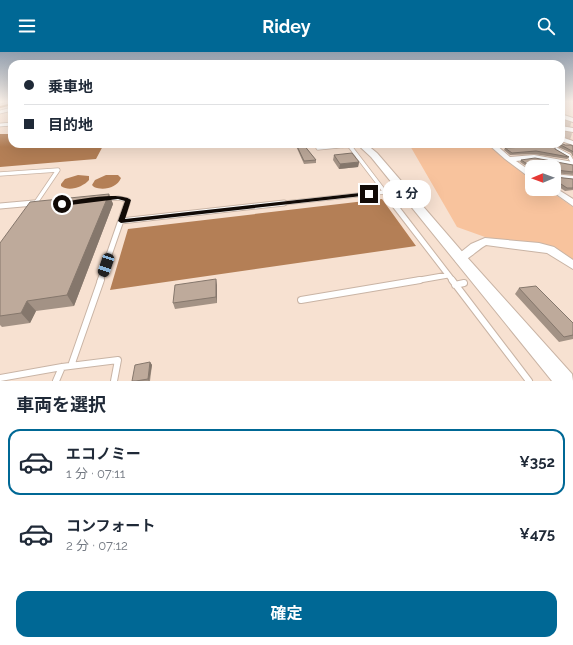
<!DOCTYPE html>
<html lang="ja">
<meta charset="utf-8">
<style>
:root{--surface:#fff;--page:#f6f6f7;--text:#1f2937;--muted:#747a83;--line:#e0e1e3;--accent:#006895}
body{margin:0;font-family:Raleway,"Noto Sans JP",sans-serif;background:var(--page);color:var(--text);height:100vh;display:flex;flex-direction:column;font-size:15px;white-space:nowrap}
*{box-sizing:border-box;margin:0}
p{font-size:13px;color:var(--muted)}
.icon{flex:none;width:22px;height:22px;fill:none;stroke:currentColor;stroke-width:2;stroke-linecap:round;stroke-linejoin:round}
.map{position:relative;height:329px;overflow:hidden}
.panel{display:flex;flex-direction:column;background:var(--surface);flex:1}
.panel>*{flex:none}
.guide{position:absolute;left:8px;top:8px;width:557px;height:88px;border-radius:12px;box-shadow:0 4px 16px #0002;display:grid;align-content:center;height:88px;padding:0 16px;background:var(--surface)}
.needle{width:26px;rotate:269deg}
.tools{position:absolute;left:525px;top:108px;display:grid;gap:8px}
.tools a{display:grid;place-items:center;width:36px;height:36px;border-radius:8px;background:var(--surface);box-shadow:0 4px 16px #0002;font-size:20px}
.end{position:absolute;width:18px;height:18px;margin:-9px;border:5px solid #110a06;background:#fff;box-shadow:0 0 0 2px #fff}
.from{border-radius:50%}
.bubble{position:absolute;height:28px;border-radius:12px;background:var(--surface);box-shadow:0 4px 16px #0002;font-size:13px;font-weight:700;line-height:28px;text-align:center}
.car{position:absolute;width:12px;height:24px;margin:-12px -6px;border-radius:5px;box-shadow:0 0 3px 1px #0007;background:linear-gradient(#222 24%,#8ab4d8 0 40%,#222 0 76%,#8ab4d8 0 86%,#222 0)}
.guide b{display:flex;align-items:center;gap:14px;height:38px;font-size:15px}
.guide b+b{border-top:1px solid var(--line)}
.guide i{width:10px;height:10px;background:var(--text)}
ul{padding:0;list-style:none}
li{display:flex;align-items:center;gap:12px;height:66px;margin:0 8px 6px;padding:0 8px;border:2px solid transparent;border-radius:12px}
li div{flex:1}
li b{display:block;font-size:15px}
li em{font-style:normal;font-weight:700}
li.selected{border-color:var(--accent)}
li>.icon{width:36px;height:36px;stroke-width:1.5}
h2{padding:0 16px;font-size:18px;line-height:48px}
.cta{display:flex;gap:8px;margin-top:auto;padding:8px 16px}
.cta a{flex:1;height:46px;border-radius:12px;background:var(--accent);color:#fff;font-size:16px;font-weight:700;line-height:46px;text-align:center}
header{display:flex;justify-content:space-between;align-items:center;height:52px;padding:0 16px;background:var(--accent);color:#fff;font-size:18px;font-weight:700}
.map>svg:first-child{display:block}
</style>
<header><svg class="icon" aria-label="menu" viewBox="0 0 24 24"><path d="M4 6h16M4 12h16M4 18h16"/></svg>Ridey<svg class="icon" aria-label="search" viewBox="0 0 24 24"><circle cx="10" cy="10" r="6"/><path d="M15 15l6 6"/></svg></header>
<div class="map">
<svg width="573" height="329" viewBox="0 0 573 329">
<rect width="100%" height="100%" fill="#f7e1d1"/>
<path fill="#f8c39d" d="M409 92H488L532 127V137H547L573 155V209L547 196 485 185 457 175Z"/>
<path fill="#b47f56" d="M0 82H12V92H104L96 107 0 115Z
M78 123 89 124V128C83 135 69 140 61 134V132L65 127Z
M106 123H118L121 126C117 136 103 139 94 135L92 133 95 128Z
M382 147 416 194 110 238 128 177Z"/>
<g fill="none" stroke-linecap="round" stroke-linejoin="round">
<path stroke="#b47f56" stroke-width="2" d="M0 55 12 52"/>
<path stroke="#d4c1b3" stroke-width="10" stroke-dasharray="10 5" stroke-linecap="butt" d="M561 70 573 73
M561 83 573 87"/>
<path stroke="#d4c1b3" stroke-width="10" stroke-dasharray="10 5.5" stroke-linecap="butt" d="M561 79 573 82"/>
<defs>
<path id="service-far3" d="M0 50 4 49
M0 60 12 57
M0 73 12 72
M342 94H350"/>
<path id="service-far2" d="M318 96 349 93 394 152
M556 97 569 104 573 111
M0 122 58 118 35 152
M107 147 118 146 128 148 127 152
M22 152 35 151
M275 152 385 140"/>
<path id="service-far1" d="M393 151 453 229
M0 154 34 151
M34 154 36 151
M121 169 284 151
M100 229 127 151
M414 229 448 223"/>
<path id="service" d="M452 228 529 329
M455 233 464 231
M301 248 420 228
M71 314 101 228
M0 326 62 315 118 308 114 329
M56 329 62 315"/>
<path id="minor" d="M561 62 573 66V70L561 66Z
M561 74 573 76V80L561 78Z
M561 85 573 89V93L561 89Z
M488 92H495L510 105 534 103 573 110V114L534 107 516 109 532 120V125H529L505 107Z
M554 122 573 124V128L554 126Z
M554 135 573 147V154L549 137H554Z
M485 186 539 191 554 195 573 208V217L547 201 486 193C478 197 465 212 456 210L455 207 456 204 471 192Z"/>
<path id="tertiary" d="M357 92H366L377 101 465 203 572 322 573 329H552L371 105Z"/>
</defs>
<use href="#service-far3" stroke="#c9b4a5" stroke-width="4.5"/>
<use href="#service-far2" stroke="#c9b4a5" stroke-width="5"/>
<use href="#service-far1" stroke="#c9b4a5" stroke-width="7"/>
<use href="#service" stroke="#c9b4a5" stroke-width="8"/>
<use href="#minor" stroke="#c9b4a5" stroke-width="2"/>
<use href="#tertiary" stroke="#c9b4a5" stroke-width="2"/>
<use href="#service-far3" stroke="#fff" stroke-width="3"/>
<use href="#service-far2" stroke="#fff" stroke-width="3.5"/>
<use href="#service-far1" stroke="#fff" stroke-width="5"/>
<use href="#service" stroke="#fff" stroke-width="6"/>
<use href="#minor" fill="#fff" fill-rule="evenodd"/>
<use href="#tertiary" fill="#fff" fill-rule="evenodd"/>
</g>
<path fill="#a39285" d="M295 92H303L316 108V111L304 112Z
M517 92H561L565 93 573 94V105L571 101 556 94H555V97L569 105 567 107 534 102 510 103 504 98 505 96 521 95Z
M334 103 359 110 358 115 339 117 333 108Z
M521 108 573 113V123L555 121 554 123 555 125 573 127V138L565 139 559 135H556L554 133V115H532V118L520 110Z
M109 142 113 152 74 254 36 259 30 271 2 275 0 273V191Z
M217 233V251L175 257 173 251Z
M519 236 573 271V287L559 290 515 242Z
M150 310 152 313 150 329H132Z"/>
<path fill="#85776c" d="M359 110 358 115 339 117 340 112Z
M109 142 113 152 74 254 67 243Z
M216 227 217 233V251L216 245Z
M27 249 36 259 30 271 21 261Z
M150 310 152 313 149 329 148 327Z"/>
<path fill="#beaa9b" stroke="#85776c" d="M561 91 565 93H571L573 94V100L572 99 559 92H561Z
M296 92H303L316 108 304 109Z
M522 92H556L555 93V97L569 105 536 99 512 101 505 96 526 95Z
M352 101 359 110 340 112 334 103Z
M535 106 573 113V120L556 118 554 123 555 125 573 127V136H567L561 132H558L554 129V115H532L521 108Z
M109 142 67 243 27 249 21 261 0 264V191L30 150Z
M216 227V245L173 251 175 233Z
M536 234 573 271V283L564 285 519 236Z
M150 310 148 327 136 329H132L135 313Z"/>
<linearGradient id="sky" x2="0" y2="1"><stop stop-color="#939fae"/><stop offset="0.52" stop-color="#fbf2ea"/><stop offset="1" stop-color="#fbf2ea" stop-opacity="0"/></linearGradient>
<rect width="573" height="95" fill="url(#sky)"/>
<path fill="#110a06" d="M369 140 372 142 371 143 121 171 118 169 125 149 118 147 62 154 58 152 62 150C78 148 119 139 131 148L125 167Z"/>
</svg>
<div class="tools">
<a><svg class="needle" viewBox="-14 -14 28 28"><path d="M0-13l5 13h-10z" fill="#e53935"/><path d="M0 13l5-13h-10z" fill="#747a83"/></svg></a>
</div>
<i class="end from" style="left:62px;top:152px"></i>
<i class="end" style="left:369px;top:142px"></i>
<div class="bubble" style="left:383px;top:128px;width:48px">1 分</div>
<i class="car" style="left:106px;top:213px;rotate:199deg"></i>
<div class="guide">
<b><i class="from"></i>乗車地</b>
<b><i></i>目的地</b>
</div>
</div>
<section class="panel">
<h2>車両を選択</h2>
<ul>
<li class="selected"><svg class="icon" aria-label="car" viewBox="0 0 24 24"><path d="M5 17H2v-5l4-1 3-4h7l3 4 3 1v5h-3M9 17h6M6 11h13"/><circle cx="7" cy="17" r="2"/><circle cx="17" cy="17" r="2"/></svg><div><b>エコノミー</b><p>1 分 · 07:11</p></div><em>¥352</em></li>
<li><svg class="icon" aria-label="car" viewBox="0 0 24 24"><path d="M5 17H2v-5l4-1 3-4h7l3 4 3 1v5h-3M9 17h6M6 11h13"/><circle cx="7" cy="17" r="2"/><circle cx="17" cy="17" r="2"/></svg><div><b>コンフォート</b><p>2 分 · 07:12</p></div><em>¥475</em></li>
</ul>
<div class="cta"><a>確定</a></div>
</section>
